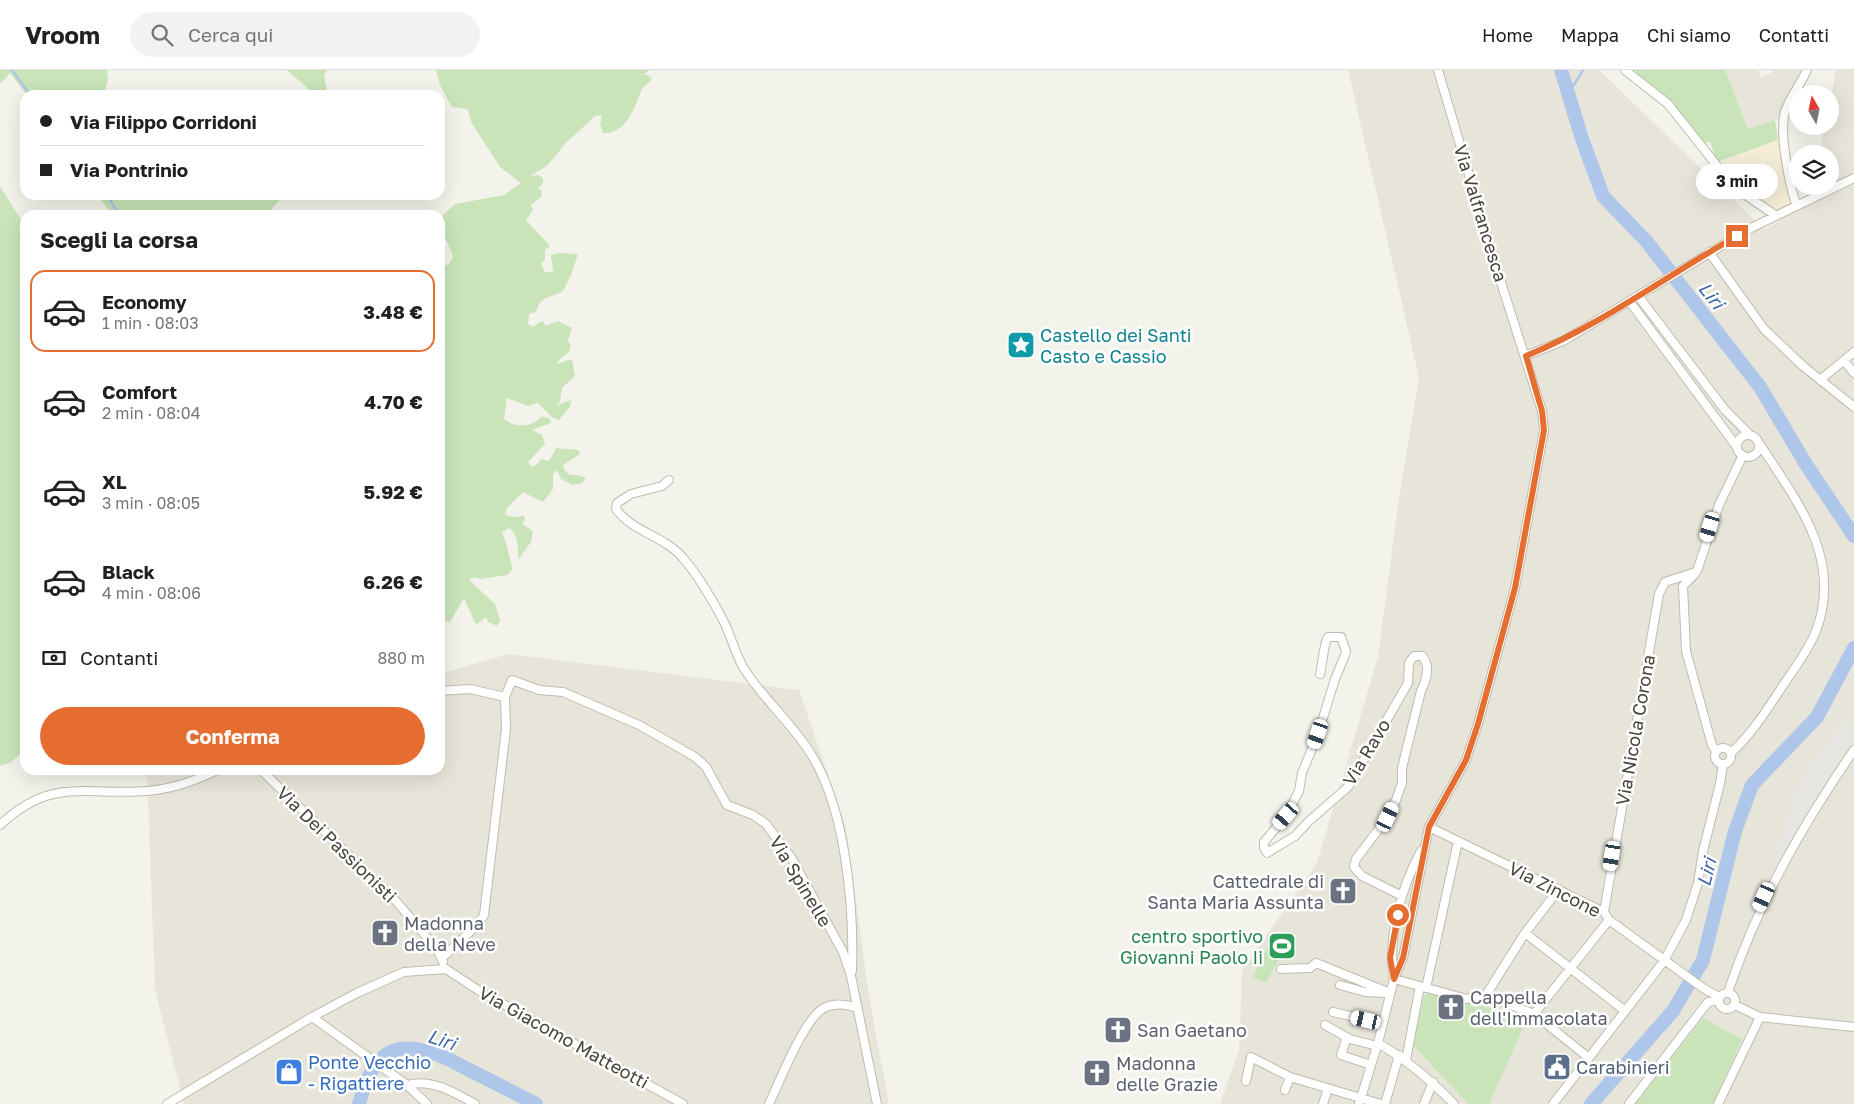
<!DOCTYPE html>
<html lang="it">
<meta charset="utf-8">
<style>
:root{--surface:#fff;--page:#f2f2f2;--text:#202124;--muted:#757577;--line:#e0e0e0;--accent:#e66d30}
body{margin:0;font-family:"Golos Text",sans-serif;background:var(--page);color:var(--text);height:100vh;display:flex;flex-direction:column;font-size:19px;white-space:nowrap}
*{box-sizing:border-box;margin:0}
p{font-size:16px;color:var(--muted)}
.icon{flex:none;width:28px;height:28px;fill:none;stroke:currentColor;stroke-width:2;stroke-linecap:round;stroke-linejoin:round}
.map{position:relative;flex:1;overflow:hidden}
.side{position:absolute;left:20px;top:140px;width:425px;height:565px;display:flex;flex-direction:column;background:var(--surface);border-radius:15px;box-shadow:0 5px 20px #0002}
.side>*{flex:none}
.top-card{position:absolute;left:20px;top:20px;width:425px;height:110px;border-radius:15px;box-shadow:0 5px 20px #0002;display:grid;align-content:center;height:110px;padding:0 20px;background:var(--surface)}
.needle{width:32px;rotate:351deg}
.fabs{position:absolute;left:1789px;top:15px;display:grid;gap:10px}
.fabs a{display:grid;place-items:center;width:50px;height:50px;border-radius:50%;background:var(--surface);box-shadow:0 5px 20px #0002;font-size:25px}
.end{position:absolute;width:22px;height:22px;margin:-11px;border:6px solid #e66d30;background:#fff;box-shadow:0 0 0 2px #fff}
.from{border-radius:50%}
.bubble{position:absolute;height:35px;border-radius:18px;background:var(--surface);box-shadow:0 5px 20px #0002;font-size:16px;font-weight:700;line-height:35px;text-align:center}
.car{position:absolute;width:15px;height:30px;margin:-15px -8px;border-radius:6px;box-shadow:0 0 4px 1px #0007;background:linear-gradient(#fff 24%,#345 0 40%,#fff 0 76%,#345 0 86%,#fff 0)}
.top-card b{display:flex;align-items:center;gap:18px;height:48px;font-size:19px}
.top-card b+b{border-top:1px solid var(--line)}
.top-card i{width:12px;height:12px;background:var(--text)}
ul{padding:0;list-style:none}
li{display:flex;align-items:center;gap:15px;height:82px;margin:0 10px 8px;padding:0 10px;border:2px solid transparent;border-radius:15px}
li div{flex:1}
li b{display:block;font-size:19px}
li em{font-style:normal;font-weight:700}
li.selected{border-color:var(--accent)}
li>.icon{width:45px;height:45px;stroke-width:1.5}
h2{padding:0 20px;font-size:22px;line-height:60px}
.pay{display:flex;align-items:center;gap:12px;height:55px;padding:0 20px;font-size:19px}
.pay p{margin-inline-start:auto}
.cta{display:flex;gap:10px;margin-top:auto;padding:10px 20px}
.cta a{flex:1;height:58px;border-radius:30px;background:var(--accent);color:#fff;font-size:20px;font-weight:700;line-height:58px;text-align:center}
header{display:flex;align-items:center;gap:30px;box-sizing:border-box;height:70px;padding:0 25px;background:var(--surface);border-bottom:1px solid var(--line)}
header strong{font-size:24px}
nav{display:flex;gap:28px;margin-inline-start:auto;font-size:18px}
.search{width:350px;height:45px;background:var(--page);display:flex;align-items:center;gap:12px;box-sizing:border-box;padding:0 18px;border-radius:28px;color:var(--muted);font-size:19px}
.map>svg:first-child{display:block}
</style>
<header>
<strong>Vroom</strong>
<div class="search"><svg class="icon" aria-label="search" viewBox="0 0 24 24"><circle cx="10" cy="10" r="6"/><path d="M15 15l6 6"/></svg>Cerca qui</div>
<nav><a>Home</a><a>Mappa</a><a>Chi siamo</a><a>Contatti</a></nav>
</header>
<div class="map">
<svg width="1854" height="1034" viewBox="0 0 1854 1034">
<rect width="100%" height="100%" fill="#f4f3eb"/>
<path fill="#e7e5d9" d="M1348 0H1599L1764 159 1809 134 1813 116H1830V84H1819L1825 56H1830V31L1836 0H1854V1034H1220L1239 980 1242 901 1317 793 1378 587 1397 442 1419 307Z
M1725 0H1758L1761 7 1773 2 1772 0H1805L1784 47 1748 59Z
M508 584 799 620 846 757 869 927 889 1034H184L155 919 147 700H440V604Z"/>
<path fill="#f3edd8" d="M1780 70 1785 114 1795 134 1775 143 1731 110 1717 92Z"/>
<path fill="#c8e4b8" d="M0 0H107L108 9 104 25H27L10 3 0 14Z
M287 0H327L324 6 328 25H315Z
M436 0H649L643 5H648L652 9C649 13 643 16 641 21 635 38 626 64 603 63L600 55 602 45 595 46 565 74 547 96 530 106 538 105 543 108V114L538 118 542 121 541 127 531 135 533 140 526 150 550 176 545 180V190L541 194 545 202H553L551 185 560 183 578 184 571 205 563 221C551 228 540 226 536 242L529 244 528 254 533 257 542 251 546 256 558 251 572 258 568 270 571 276 569 282 562 287 556 294 572 289 575 306 562 318 560 332 556 336 571 330 570 337 559 350 553 348 538 333 528 336 507 328 504 349C515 358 531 358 541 347L549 348 551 353 532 360 542 365 545 374 528 392 532 397 538 394 541 389 549 391 556 378 579 380 580 384 563 395 564 399 570 405H578L586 408 582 413 572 415 561 409 557 400 553 404V419L543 432 523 422 506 439 505 445 514 447 524 446 525 450 522 454 533 461 531 472 518 490C518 479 519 464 509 458L502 462C507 473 508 485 513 498L507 505 480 509 475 507 469 510 495 534 500 550 497 556 488 552 486 547 476 555 464 528 450 552 440 549V194L448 195 453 187C449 172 440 163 440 148L455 134 504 125 521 113 500 97 471 52 468 39 452 37 440 15Z
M1629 0H1725L1748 59 1775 50 1778 70 1717 92 1710 72 1704 74 1672 32Z
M0 116 25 156V680L10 693 0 696Z
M98 125H285L274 136 269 145H107L110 142Z
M1268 876 1282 883 1266 913 1253 907Z
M1432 921 1527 949 1489 1034H1468L1413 975 1424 926Z
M1703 948 1742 969 1713 1034H1635Z"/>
<path fill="#e6e5e1" d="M1843 652 1854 659V668L1778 793 1774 792 1795 720 1812 693Z"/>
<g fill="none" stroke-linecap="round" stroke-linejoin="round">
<path stroke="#adc6ea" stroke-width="2.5" d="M12 0 30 25
M1568 24 1583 0
M107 125 119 145"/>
<path stroke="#adc6ea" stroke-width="14" d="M1561 0 1582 69 1603 126 1647 172 1760 317 1807 396 1854 466
M359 1034C373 982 394 966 446 988L536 1034
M1591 1034 1673 941 1703 890 1735 761 1752 715 1817 647 1854 578"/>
<defs>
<path id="minor" d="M1625 0 1668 34 1729 111 1744 124 1775 145
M1796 134C1789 113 1779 63 1785 42 1790 27 1801 14 1807 0
M1709 182 1764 259 1803 296 1854 337
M1639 227 1725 340 1750 365
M1630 232 1737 377
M1525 286 1563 271 1751 158 1854 108
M1844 291 1854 303
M1820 310 1854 282
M1737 376a11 11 0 1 1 22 0a11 11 0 1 1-22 0Z
M669 410 662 416 631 424 617 433 616 439C632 462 665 466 683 488 697 504 714 532 724 552 731 566 735 583 743 597 762 628 792 653 811 684 846 740 854 836 852 901
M1320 604C1322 596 1324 572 1328 567H1341L1346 581 1345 585 1335 609 1318 664 1302 703 1299 721 1286 746 1264 772V778L1267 783 1295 766 1309 751 1348 717 1408 613 1409 593 1414 586H1422C1431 596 1426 611 1421 621L1402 698V713L1396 730 1388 747 1356 789 1354 797 1362 806 1402 826
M440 621 470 619 505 627 506 659 484 845 478 854 442 888
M505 627 512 610 539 620 563 622 639 655 695 687 706 697 727 735 753 745 766 754 792 789 843 882 851 906 877 1034
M1715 686a8 8 0 1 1 16 0a8 8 0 1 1-16 0Z
M1716 681 1712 675 1686 581 1683 516 1694 505 1698 498 1719 435 1743 385
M1731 683C1754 662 1769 636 1786 611 1797 595 1809 579 1816 561 1844 487 1795 429 1757 370
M261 700 395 830 437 879 443 892
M0 755C52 706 86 726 147 721 172 719 195 711 217 700
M1429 757 1604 842 1609 850 1703 918 1719 927
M1604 842 1659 524 1665 512 1696 502
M1525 863 1624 940
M446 899 478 920 683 1034
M1281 899 1310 898 1316 893 1390 923
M1394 909 1467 929 1486 925 1534 944 1589 988
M1394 909C1387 867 1401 818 1421 781
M1340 915 1365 922 1385 923
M1426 918 1458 771
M1728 922C1759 831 1800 759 1854 680
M1719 931a8 8 0 1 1 16 0a8 8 0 1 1-16 0Z
M1486 925 1525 863 1559 819
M1735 935 1760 947 1854 957
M1333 942 1383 954
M1534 944 1609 850
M312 947 407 1015 427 1034
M1325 955 1350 969 1377 976
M1347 967 1341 985 1371 995
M1378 973C1407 990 1431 1010 1454 1034
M1406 990 1420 916
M1246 1011 1251 987 1290 1007 1381 1034
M407 1015C431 1008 454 1022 475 1034
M1285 1020 1290 1007
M167 1034 312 947 357 923 404 902 446 899
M769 1034C779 1013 805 947 824 938 836 932 847 935 858 938
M1323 1034 1328 1018
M1359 1034 1378 973 1394 909 1403 888 1429 757 1466 690 1478 654 1515 518 1544 360 1542 341 1499 206 1438 0
M1385 1034 1399 985
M1424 1034 1433 1012
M1553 1034 1664 891 1686 850 1698 813 1703 781 1720 714 1723 694
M1629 1034 1708 932 1719 930
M1718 1034 1760 947"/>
</defs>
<use href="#minor" stroke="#bebcae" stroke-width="10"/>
<use href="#minor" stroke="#fff" stroke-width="8"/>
</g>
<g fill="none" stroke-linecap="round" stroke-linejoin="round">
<path stroke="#e66d30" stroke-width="6" d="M1398 845 1390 888 1394 909 1403 888 1429 757 1466 690 1478 654 1515 518 1544 360 1542 341 1526 286C1601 255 1666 206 1737 166"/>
</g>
<defs>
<symbol id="sight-square" viewBox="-11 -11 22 22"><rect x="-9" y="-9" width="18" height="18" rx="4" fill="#0f9aa8" stroke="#fff"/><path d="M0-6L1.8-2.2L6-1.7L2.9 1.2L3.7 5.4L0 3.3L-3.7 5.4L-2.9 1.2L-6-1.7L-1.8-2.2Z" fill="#fff"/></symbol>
<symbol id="church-square" viewBox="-11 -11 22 22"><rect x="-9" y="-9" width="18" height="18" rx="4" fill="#6b7280" stroke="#fff"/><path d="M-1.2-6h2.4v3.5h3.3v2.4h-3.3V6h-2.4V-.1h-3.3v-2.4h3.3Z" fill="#fff"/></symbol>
<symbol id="stadium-square" viewBox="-11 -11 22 22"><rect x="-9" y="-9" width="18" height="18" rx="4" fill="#2e9e5b" stroke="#fff"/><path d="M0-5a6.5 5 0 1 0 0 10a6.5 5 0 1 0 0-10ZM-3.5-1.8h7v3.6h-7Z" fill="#fff"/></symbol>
<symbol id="civic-square" viewBox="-11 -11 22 22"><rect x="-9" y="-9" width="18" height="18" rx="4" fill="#5c6f8a" stroke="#fff"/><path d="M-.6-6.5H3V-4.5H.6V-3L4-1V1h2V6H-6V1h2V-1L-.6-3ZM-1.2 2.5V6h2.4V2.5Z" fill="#fff"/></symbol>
<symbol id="shop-square" viewBox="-11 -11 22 22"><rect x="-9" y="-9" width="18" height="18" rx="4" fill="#3f7fe0" stroke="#fff"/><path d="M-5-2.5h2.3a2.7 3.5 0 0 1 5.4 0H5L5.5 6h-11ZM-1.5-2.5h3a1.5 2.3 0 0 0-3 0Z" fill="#fff"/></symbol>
</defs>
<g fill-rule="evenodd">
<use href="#sight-square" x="1005" y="259" width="32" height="32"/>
<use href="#church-square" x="1327" y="805" width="32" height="32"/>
<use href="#church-square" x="369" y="847" width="32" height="32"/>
<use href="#stadium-square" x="1266" y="860" width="32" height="32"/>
<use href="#church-square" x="1435" y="921" width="32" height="32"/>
<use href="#church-square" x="1102" y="944" width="32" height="32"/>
<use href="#civic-square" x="1541" y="981" width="32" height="32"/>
<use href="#shop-square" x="273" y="986" width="32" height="32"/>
<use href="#church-square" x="1081" y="987" width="32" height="32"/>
</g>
<g text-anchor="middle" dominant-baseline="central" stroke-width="5" stroke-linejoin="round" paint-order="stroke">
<g font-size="18" fill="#474439" stroke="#fff">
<text transform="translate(1481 143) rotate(73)">Via Valfrancesca</text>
<text transform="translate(1635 660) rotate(-80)">Via Nicola Corona</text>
<text transform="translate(1366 682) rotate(-59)">Via Ravo</text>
<text transform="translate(337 774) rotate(44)">Via Dei Passionisti</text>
<text transform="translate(801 811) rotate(59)">Via Spinelle</text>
<text transform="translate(1555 819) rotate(27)">Via Zincone</text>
<text transform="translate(564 967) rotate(29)">Via Giacomo Matteotti</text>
</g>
<g font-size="18" fill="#0d838f" stroke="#fff" text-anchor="start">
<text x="1040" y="265">Castello dei Santi<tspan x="1040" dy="21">Casto e Cassio</tspan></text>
</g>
<g font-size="18" fill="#5b616d" stroke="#fff" text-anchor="start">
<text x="1324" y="811" text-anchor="end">Cattedrale di<tspan x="1324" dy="21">Santa Maria Assunta</tspan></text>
<text x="404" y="853">Madonna<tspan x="404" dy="21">della Neve</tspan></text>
<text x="1470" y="927">Cappella<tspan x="1470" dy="21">dell'Immacolata</tspan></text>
<text x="1137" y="960">San Gaetano</text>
<text x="1116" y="993">Madonna<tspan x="1116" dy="21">delle Grazie</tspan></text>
</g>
<g font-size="18" fill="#27864d" stroke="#fff" text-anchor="end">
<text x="1263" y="866">centro sportivo<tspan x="1263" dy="21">Giovanni Paolo Ii</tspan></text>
</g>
<g font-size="18" fill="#366cbe" stroke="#fff" text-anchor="start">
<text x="308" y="992">Ponte Vecchio<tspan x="308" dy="21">- Rigattiere</tspan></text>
</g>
<g font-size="18" fill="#4e5e75" stroke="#fff" text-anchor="start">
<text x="1576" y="997">Carabinieri</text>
</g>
<g font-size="19" font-style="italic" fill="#3c67aa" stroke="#fff">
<text transform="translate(1712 225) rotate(52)">Liri</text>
<text transform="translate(1706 802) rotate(-76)">Liri</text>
<text transform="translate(442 969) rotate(18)">Liri</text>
</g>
</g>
</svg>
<div class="fabs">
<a><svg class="needle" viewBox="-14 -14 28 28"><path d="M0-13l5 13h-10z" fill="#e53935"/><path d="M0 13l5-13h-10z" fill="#757577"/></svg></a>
<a><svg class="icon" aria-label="layers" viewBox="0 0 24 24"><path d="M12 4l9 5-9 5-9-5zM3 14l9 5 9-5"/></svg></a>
</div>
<i class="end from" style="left:1398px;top:845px"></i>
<i class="end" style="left:1737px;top:166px"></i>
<div class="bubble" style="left:1696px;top:94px;width:82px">3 min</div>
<i class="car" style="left:1710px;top:457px;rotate:197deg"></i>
<i class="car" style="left:1318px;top:664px;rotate:199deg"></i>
<i class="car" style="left:1286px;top:746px;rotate:221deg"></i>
<i class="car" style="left:1388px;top:747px;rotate:25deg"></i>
<i class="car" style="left:1612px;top:786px;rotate:189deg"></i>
<i class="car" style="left:1764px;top:827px;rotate:204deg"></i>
<i class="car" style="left:1366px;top:950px;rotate:283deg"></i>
<div class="top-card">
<b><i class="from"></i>Via Filippo Corridoni</b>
<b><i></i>Via Pontrinio</b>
</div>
<section class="side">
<h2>Scegli la corsa</h2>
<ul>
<li class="selected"><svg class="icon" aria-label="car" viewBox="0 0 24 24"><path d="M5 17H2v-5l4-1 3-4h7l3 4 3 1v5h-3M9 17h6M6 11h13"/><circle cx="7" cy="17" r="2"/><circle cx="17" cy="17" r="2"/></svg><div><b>Economy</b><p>1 min · 08:03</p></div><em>3.48 €</em></li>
<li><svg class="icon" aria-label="car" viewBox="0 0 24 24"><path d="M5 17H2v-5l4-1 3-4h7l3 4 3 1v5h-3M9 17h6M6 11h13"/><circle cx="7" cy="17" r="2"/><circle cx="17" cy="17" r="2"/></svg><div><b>Comfort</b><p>2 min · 08:04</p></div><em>4.70 €</em></li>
<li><svg class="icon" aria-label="car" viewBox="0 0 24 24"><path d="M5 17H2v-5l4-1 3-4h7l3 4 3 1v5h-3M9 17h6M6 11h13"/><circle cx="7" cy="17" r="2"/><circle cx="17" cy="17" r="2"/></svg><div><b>XL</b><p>3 min · 08:05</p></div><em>5.92 €</em></li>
<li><svg class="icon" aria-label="car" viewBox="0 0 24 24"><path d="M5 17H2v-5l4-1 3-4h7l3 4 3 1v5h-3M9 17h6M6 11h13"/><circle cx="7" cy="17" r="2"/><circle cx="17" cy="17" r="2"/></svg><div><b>Black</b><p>4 min · 08:06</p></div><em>6.26 €</em></li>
</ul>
<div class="pay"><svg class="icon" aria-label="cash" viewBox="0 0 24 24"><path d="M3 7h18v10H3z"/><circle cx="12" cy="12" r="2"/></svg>Contanti<p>880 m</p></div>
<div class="cta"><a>Conferma</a></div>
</section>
</div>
